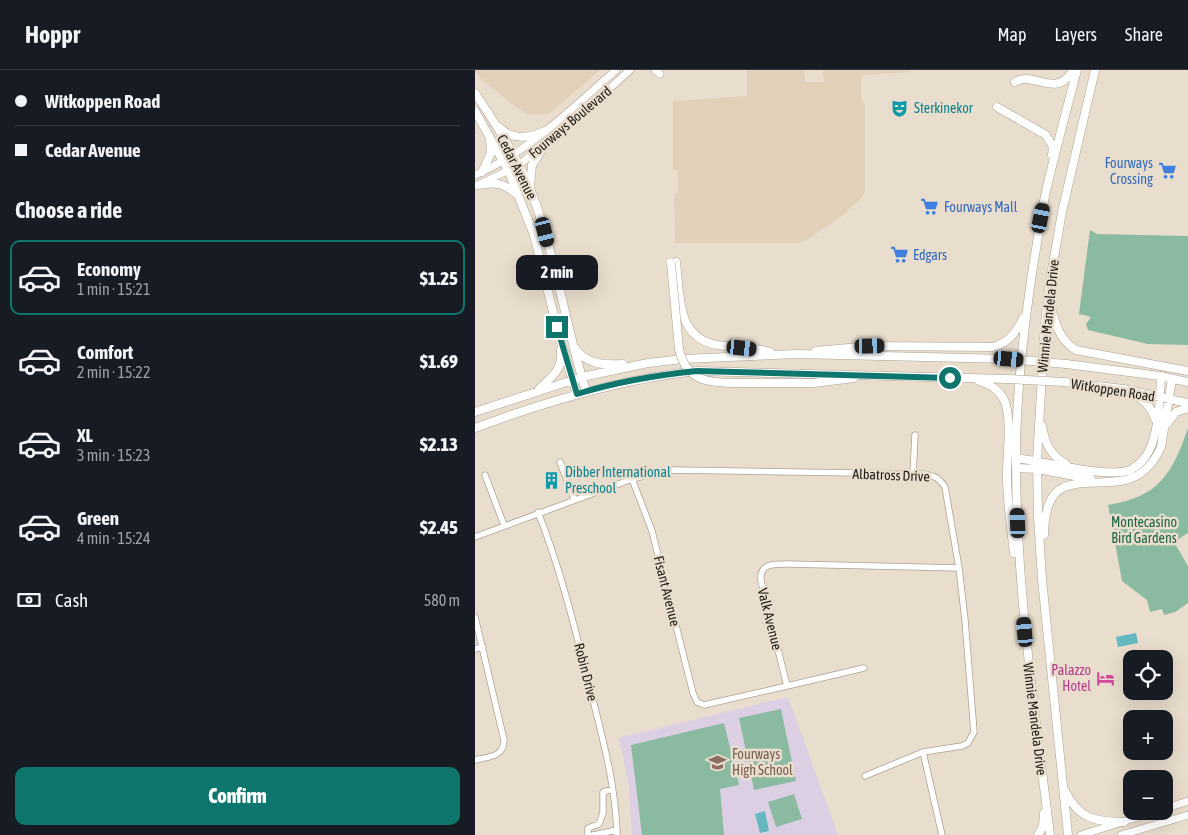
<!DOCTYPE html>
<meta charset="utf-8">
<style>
:root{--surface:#171b24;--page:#20242c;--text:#f1f3f6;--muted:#9ea1a6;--line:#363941;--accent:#0f766e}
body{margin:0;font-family:"Asap Condensed",sans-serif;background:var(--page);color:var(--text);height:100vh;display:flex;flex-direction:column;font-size:19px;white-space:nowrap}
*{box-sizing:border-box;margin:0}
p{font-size:16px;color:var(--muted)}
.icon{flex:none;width:28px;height:28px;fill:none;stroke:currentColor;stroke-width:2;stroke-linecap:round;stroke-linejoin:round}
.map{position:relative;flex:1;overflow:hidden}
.side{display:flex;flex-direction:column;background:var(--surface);width:475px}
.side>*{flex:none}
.top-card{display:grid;align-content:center;height:110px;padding:0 15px;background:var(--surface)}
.fabs{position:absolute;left:648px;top:580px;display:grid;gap:10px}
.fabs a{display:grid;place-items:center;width:50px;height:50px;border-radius:10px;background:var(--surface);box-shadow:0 5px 20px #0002;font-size:25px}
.end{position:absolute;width:22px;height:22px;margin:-11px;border:6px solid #0f766e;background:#fff;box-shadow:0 0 0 2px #fff}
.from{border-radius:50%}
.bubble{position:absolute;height:35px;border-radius:10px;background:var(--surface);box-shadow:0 5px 20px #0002;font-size:16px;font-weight:800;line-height:35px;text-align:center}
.car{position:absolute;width:15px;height:30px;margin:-15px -8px;border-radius:6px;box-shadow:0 0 4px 1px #0007;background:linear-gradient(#222 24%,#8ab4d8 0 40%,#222 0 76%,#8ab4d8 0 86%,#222 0)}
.top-card b{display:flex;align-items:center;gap:18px;height:48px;font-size:19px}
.top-card b+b{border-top:1px solid var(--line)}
.top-card i{width:12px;height:12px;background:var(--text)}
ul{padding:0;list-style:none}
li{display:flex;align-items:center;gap:15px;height:75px;margin:0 10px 8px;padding:0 5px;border:2px solid transparent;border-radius:10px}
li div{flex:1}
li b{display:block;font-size:19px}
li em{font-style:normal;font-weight:800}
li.selected{border-color:var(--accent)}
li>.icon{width:45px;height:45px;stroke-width:1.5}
h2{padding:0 15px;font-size:22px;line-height:60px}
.pay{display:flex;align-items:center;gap:12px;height:55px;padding:0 15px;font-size:19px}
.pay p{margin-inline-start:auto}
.action{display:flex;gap:10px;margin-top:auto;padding:10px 15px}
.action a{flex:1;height:58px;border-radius:10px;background:var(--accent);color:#fff;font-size:20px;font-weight:800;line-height:58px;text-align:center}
header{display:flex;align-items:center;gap:30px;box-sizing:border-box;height:70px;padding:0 25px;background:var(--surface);border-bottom:1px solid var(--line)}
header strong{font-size:24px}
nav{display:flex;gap:28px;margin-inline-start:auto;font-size:18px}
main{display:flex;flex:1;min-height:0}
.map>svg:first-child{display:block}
</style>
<header>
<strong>Hoppr</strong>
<nav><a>Map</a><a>Layers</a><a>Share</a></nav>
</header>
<main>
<section class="side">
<div class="top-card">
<b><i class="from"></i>Witkoppen Road</b>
<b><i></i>Cedar Avenue</b>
</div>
<h2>Choose a ride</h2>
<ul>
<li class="selected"><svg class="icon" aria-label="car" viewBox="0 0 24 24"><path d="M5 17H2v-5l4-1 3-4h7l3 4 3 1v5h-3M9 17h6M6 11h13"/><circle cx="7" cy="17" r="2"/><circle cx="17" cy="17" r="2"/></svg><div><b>Economy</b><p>1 min · 15:21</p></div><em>$1.25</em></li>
<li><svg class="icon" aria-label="car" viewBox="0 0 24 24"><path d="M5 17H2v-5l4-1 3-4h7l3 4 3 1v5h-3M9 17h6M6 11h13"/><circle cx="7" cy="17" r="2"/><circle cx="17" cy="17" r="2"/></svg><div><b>Comfort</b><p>2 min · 15:22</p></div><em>$1.69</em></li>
<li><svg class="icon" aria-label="car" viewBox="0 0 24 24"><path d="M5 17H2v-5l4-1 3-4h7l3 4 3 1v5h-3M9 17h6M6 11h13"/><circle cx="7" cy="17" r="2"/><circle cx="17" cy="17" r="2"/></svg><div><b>XL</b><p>3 min · 15:23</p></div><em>$2.13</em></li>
<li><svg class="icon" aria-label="car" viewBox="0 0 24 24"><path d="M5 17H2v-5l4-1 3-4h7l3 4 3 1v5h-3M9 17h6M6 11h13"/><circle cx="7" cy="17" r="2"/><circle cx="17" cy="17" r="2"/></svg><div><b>Green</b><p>4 min · 15:24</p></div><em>$2.45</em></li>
</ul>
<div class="pay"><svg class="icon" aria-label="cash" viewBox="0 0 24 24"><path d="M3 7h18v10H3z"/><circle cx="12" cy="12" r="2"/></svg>Cash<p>580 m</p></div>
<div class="action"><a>Confirm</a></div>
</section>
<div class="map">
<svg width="713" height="765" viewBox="0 0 713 765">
<rect width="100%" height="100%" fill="#e9ddcd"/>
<path fill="#e1d1bb" d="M0 0H125L74 44 62 45 52 44 33 31 7 10Z
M272 0H329L330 12H349L348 0H436V2L386 5V30L390 34V121L388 126 367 146 332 170 325 173H200L199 123 203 122V100H198V31L272 26Z"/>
<path fill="#ddcfe3" d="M313 627 363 765H157L154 716 144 668Z"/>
<path fill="#8abba0" d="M615 160 622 164 713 166V275L673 274 613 260 611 254 616 247 604 244Z
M713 358V463L699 472 713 496V533L700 542 689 545 687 539 675 542 672 530 647 511 633 435C684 427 697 404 713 358Z
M306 639 321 711 279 720 264 648Z
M249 653 264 715 245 719 249 765H167L156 675Z
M319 724 327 749 301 757 293 732Z"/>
<path fill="#65b7c0" d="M661 563 663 573 643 577 641 567Z
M290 741 294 761 285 763 280 744Z"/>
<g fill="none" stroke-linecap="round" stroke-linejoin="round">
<defs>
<path id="minor" d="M85 392 99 429
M438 404 440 365
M10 405 29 455
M157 409 177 461 218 623 222 632 229 635 312 616 286 511C284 493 299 494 313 494L484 498
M63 442C86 500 100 559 115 618 127 666 141 716 142 765
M0 467 157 409 184 402 198 400 449 404C460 406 464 408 470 417L484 498 490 550 499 662 493 673 487 676 448 682 390 706
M0 547 29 670C29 687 13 687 0 690
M0 579 8 577
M312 616 389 598
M448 682 467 765
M113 765V758L124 754 128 743V722L137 719
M118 765 142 760"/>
<path id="tertiary" d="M180 0 185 4
M0 105C54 82 97 38 141 0
M5 114 44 95 103 47 155 0
M689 739 713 731
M606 765 682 741
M646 765 713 745"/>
<path id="secondary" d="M540 12C558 0 581 30 598 0
M0 23C21 55 44 89 58 126 81 189 91 257 111 321
M522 37 571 65 578 77 577 85
M0 41 33 100 59 165 84 266 102 324
M24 57C38 71 54 68 70 61
M7 102 16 83 15 69
M3 115C22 111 29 114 43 125
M55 116 57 95 72 72
M201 192C205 224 201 268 242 275 259 277 278 277 295 282
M574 232C580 251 583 269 601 280L713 301
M100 278C112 295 128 295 148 294
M341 281 395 276 518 277C533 273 542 262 548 248
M591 294 685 306 713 312
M504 311C516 315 525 320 530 332 537 353 532 383 532 406 532 431 536 457 539 483
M589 312 648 319 713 333
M263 313H339L379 308
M64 319C76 307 88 300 86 281
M657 324C669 330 676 336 680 349
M0 342 107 307 173 293 208 289 322 284 534 289
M692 354 701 342 713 338
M567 356C570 373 575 385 591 394
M0 358C72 331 146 309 222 301L532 309
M541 388C567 391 634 409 655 400 665 395 673 385 677 374 684 354 685 328 686 306
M541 398 562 399 616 409
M569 465C570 399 605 418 651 410 669 405 679 393 686 377L697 309
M590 721C604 749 620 752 649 752
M563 765 568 756 569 743
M575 765C560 643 542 522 541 398 540 331 548 263 558 197 563 169 566 140 573 113 582 75 592 38 602 0
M593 765 567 509 563 446 562 390 570 253 575 211 587 142 620 0"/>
</defs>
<use href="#minor" stroke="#ada292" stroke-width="7"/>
<use href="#tertiary" stroke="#ada292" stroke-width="8"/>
<use href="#secondary" stroke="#ada292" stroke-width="9"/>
<use href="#minor" stroke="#fff" stroke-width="5.5"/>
<use href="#tertiary" stroke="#fff" stroke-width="7"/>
<use href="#secondary" stroke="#fff" stroke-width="8"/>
<defs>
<path id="secondary-bridge" d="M196 193 204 279C211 312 235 313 263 313
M534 289 591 294
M532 309 589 312"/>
</defs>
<use href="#secondary-bridge" stroke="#ada292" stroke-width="9" stroke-linecap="butt"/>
<use href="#secondary-bridge" stroke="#fff" stroke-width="8"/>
</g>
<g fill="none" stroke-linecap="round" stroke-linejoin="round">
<path stroke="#0f766e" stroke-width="6" d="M82 257 102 324C141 312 182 305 222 301L475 308"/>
</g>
<defs>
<symbol id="theatre-bare" viewBox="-9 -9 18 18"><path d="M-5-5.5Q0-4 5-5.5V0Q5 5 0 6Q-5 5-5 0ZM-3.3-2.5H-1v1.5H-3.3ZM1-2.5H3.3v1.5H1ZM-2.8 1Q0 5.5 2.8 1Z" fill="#0f9aa8" stroke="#e9ddcd" stroke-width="2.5" paint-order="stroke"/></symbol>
<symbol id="supermarket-bare" viewBox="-9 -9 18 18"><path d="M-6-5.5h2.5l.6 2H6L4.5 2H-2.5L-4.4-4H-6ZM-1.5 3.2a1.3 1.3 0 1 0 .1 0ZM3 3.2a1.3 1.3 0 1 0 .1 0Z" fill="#3f7fe0" stroke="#e9ddcd" stroke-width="2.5" paint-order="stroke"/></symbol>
<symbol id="building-bare" viewBox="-9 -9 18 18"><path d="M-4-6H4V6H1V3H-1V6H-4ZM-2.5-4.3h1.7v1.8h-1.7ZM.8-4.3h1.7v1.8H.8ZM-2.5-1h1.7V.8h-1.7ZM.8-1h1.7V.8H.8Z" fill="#0f9aa8" stroke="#e9ddcd" stroke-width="2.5" paint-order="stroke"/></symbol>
<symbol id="hotel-bare" viewBox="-9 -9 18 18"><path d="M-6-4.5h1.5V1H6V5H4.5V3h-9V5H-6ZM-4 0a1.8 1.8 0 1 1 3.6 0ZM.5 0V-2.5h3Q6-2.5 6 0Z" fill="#d1479c" stroke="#e9ddcd" stroke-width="2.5" paint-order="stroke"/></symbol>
<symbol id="school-bare" viewBox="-9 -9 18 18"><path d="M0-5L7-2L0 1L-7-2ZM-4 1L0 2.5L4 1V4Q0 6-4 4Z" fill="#8d6e63" stroke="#e9ddcd" stroke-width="2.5" paint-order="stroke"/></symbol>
</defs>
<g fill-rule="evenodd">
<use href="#theatre-bare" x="412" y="26" width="25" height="25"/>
<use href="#supermarket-bare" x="680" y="88" width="25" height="25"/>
<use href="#supermarket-bare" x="442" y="124" width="25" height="25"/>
<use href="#supermarket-bare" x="412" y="172" width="25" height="25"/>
<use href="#building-bare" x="64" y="398" width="25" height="25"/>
<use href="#hotel-bare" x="618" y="596" width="25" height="25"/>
<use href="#school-bare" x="230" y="680" width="25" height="25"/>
</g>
<g text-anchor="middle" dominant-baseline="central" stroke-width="5" stroke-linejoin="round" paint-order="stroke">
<g font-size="14" fill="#0d838f" stroke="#e9ddcd" text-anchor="start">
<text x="439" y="38">Sterkinekor</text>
<text x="90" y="402">Dibber International<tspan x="90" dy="16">Preschool</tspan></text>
</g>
<g font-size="14" fill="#211d17" stroke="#e9ddcd">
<text transform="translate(95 52) rotate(-40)">Fourways Boulevard</text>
<text transform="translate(42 97) rotate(63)">Cedar Avenue</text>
<text transform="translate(573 246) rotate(-84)">Winnie Mandela Drive</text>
<text transform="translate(638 320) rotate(9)">Witkoppen Road</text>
<text transform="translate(416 405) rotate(2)">Albatross Drive</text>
<text transform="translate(192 521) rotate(76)">Fisant Avenue</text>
<text transform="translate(295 549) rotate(76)">Valk Avenue</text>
<text transform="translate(111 602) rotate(76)">Robin Drive</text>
<text transform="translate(560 649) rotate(83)">Winnie Mandela Drive</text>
</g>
<g font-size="14" fill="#366cbe" stroke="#e9ddcd" text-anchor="start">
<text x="678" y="93" text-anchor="end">Fourways<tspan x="678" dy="16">Crossing</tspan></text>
<text x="469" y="137">Fourways Mall</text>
<text x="438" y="185">Edgars</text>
</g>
<g font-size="14" fill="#1e6645" stroke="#e9ddcd">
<text x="669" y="452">Montecasino<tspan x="669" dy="16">Bird Gardens</tspan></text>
</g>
<g font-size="14" fill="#b23c85" stroke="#e9ddcd" text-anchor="end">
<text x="616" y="600">Palazzo<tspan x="616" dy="16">Hotel</tspan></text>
</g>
<g font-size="14" fill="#785e54" stroke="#e9ddcd" text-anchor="start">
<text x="257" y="684">Fourways<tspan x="257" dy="16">High School</tspan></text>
</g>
</g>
</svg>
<div class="fabs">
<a><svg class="icon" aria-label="locate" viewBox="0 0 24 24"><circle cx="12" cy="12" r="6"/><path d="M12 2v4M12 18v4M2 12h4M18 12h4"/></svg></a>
<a>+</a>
<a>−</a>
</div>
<i class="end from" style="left:475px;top:308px"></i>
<i class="end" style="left:82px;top:257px"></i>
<div class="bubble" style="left:41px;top:185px;width:82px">2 min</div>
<i class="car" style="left:566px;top:148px;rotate:11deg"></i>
<i class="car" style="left:70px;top:162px;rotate:166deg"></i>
<i class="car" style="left:395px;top:276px;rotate:89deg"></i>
<i class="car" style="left:267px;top:278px;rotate:96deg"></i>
<i class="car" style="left:534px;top:289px;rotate:95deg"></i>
<i class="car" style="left:543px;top:453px;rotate:358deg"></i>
<i class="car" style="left:550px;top:562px;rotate:355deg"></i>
</div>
</main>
